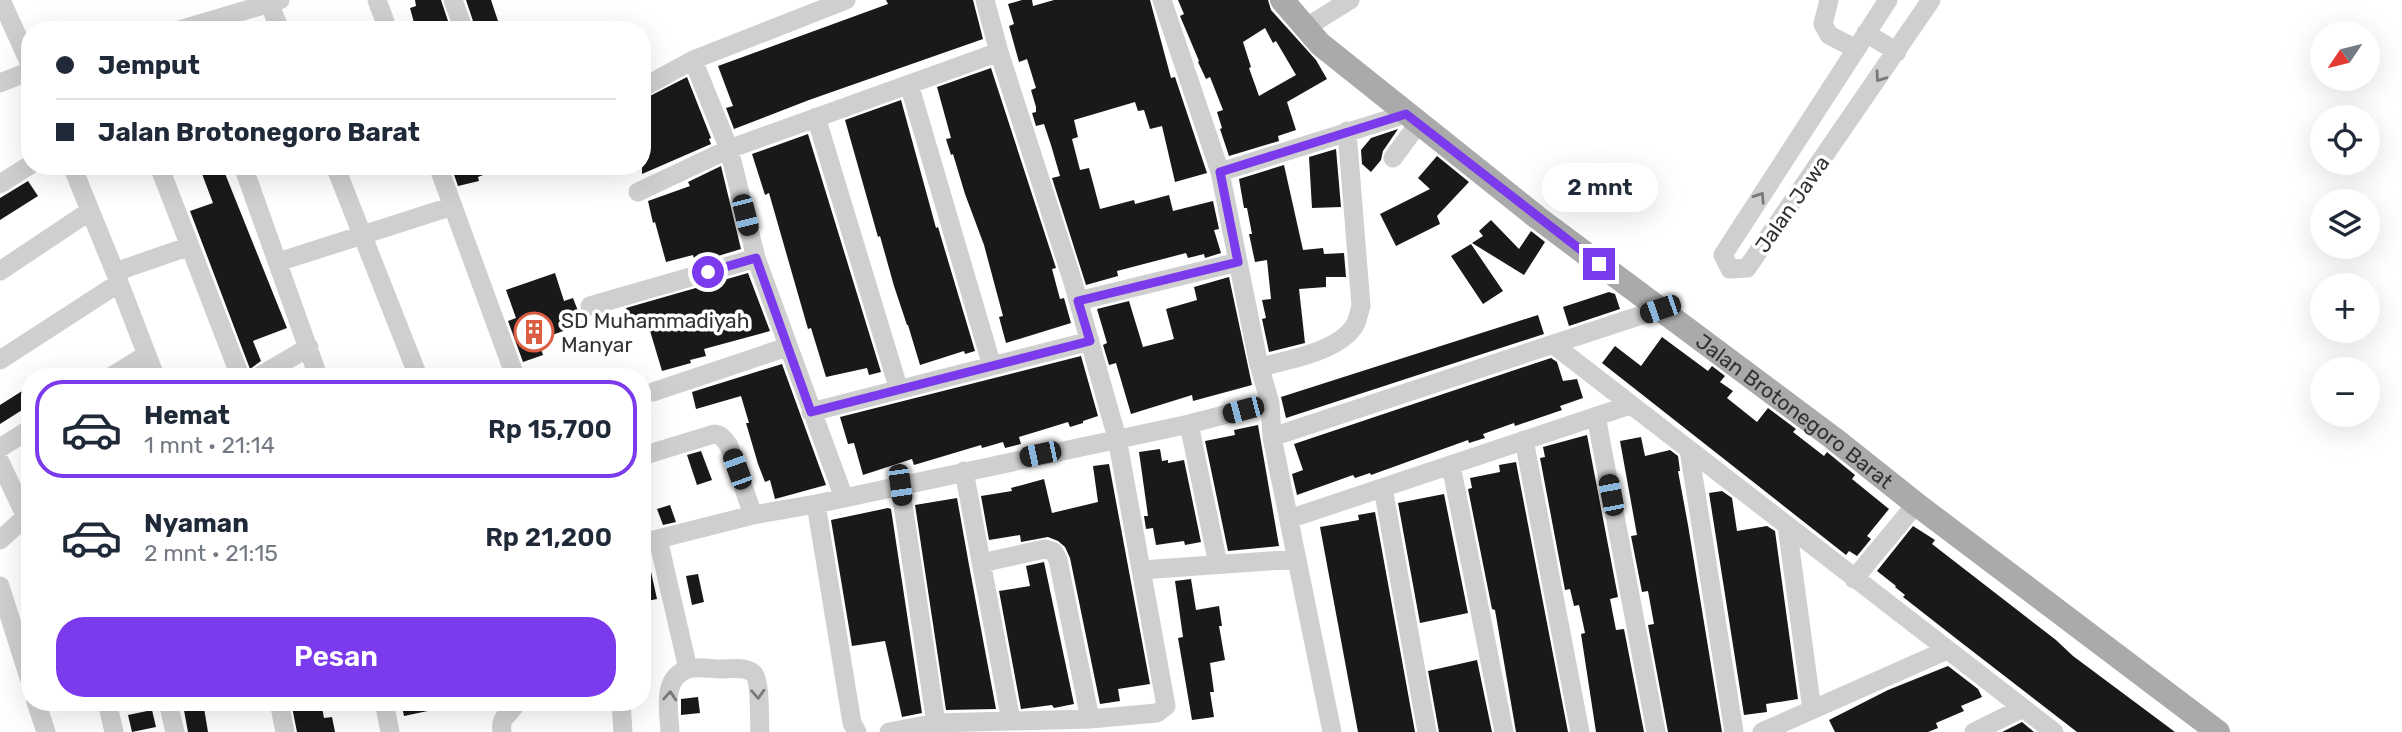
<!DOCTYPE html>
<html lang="id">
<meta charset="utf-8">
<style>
:root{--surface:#fff;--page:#f2f2f3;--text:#1f2937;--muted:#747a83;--line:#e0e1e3;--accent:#7c3aed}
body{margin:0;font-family:Rubik,sans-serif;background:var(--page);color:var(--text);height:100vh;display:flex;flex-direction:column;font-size:26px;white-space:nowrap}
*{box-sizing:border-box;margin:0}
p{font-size:23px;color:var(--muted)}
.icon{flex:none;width:38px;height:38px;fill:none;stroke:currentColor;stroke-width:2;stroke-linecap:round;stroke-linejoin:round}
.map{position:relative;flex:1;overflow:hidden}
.panel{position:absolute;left:21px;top:368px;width:630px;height:343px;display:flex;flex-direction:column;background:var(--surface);border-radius:28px;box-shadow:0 7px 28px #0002}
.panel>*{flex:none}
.guide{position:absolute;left:21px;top:21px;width:630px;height:154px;border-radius:28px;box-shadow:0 7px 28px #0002;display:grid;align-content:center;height:154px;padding:0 35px;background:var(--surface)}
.needle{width:46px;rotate:235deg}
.fabs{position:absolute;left:2310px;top:21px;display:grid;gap:14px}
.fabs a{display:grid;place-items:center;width:70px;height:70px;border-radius:50%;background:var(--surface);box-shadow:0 7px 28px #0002;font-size:35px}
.end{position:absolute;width:32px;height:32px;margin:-16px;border:9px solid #7c3aed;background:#fff;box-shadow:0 0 0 4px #fff}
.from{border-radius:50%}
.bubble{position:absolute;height:49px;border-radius:24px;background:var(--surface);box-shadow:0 7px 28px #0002;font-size:23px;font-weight:600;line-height:49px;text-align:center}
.car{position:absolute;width:21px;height:42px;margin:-21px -10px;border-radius:9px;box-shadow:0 0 5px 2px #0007;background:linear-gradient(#222 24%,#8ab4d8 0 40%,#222 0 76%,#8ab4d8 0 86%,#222 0)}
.guide b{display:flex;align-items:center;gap:24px;height:66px;font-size:26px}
.guide b+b{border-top:2px solid var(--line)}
.guide i{width:18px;height:18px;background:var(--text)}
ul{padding:12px 0 0;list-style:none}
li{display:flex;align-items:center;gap:21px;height:98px;margin:0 14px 10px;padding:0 21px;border:4px solid transparent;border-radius:28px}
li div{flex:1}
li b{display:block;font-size:26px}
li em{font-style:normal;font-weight:600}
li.selected{border-color:var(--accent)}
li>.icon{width:63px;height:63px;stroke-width:1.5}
.action{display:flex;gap:14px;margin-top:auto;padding:14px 35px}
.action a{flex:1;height:80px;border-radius:28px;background:var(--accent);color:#fff;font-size:28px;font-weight:600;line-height:80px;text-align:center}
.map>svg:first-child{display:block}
</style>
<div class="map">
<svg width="2402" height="732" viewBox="0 0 2402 732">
<rect width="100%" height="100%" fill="#fff"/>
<path fill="#191919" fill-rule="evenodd" d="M415 0H441L451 30H416L410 8 416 6Z
M466 0H491L501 30H476Z
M886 0H973L983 39 809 100 734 129 726 108 733 106 718 66 888 4Z
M1022 0H1032L1033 6 1054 0H1150L1171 78 1175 77 1207 173 1175 182 1162 126 1150 129 1144 110 1138 111 1135 102 1074 120 1078 137 1072 139 1080 170 1089 168 1100 209 1134 200 1135 204 1169 195 1173 211 1213 201 1219 229 1214 230 1221 253 1205 258 1204 254 1188 258 1186 253 1117 271 1118 276 1086 285 1052 178 1060 176 1051 145 1044 124 1036 126 1032 113 1036 112V107L1031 90 1036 88 1027 59 1019 62 1009 26 1014 24 1008 4Z
M1178 0H1268L1271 10 1316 60 1327 79 1287 102 1296 130 1278 136 1279 141 1229 156 1220 129 1222 128 1217 112 1223 110 1210 77 1206 79 1198 62 1199 61 1180 16 1184 14ZM1265 28 1273 43 1276 41 1296 75 1259 96 1249 68 1251 67 1243 42Z
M991 68 1056 268 1052 269 1060 299 1064 298 1071 323 1006 343 999 317 1003 316 984 245 965 194 953 154 951 155 946 139 951 138 937 87Z
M687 77 711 138 709 139 711 144 642 174V143L648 140 642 129V100Z
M901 100 936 228 938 227 975 351 965 354 964 351 920 365 908 325H907L894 286 880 236 878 237 845 120Z
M1398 129 1383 151 1381 160 1371 172 1362 164 1361 150 1371 138Z
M808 134 881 372 869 375 867 368 826 377 811 328 808 329 769 193 765 195 752 154Z
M1336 149 1341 207 1312 208 1309 157Z
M1437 156 1469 182 1437 216 1440 224 1396 246 1380 214 1430 189 1418 178Z
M1284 165 1303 250 1323 248 1324 254 1344 253 1346 277H1326V287L1299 289 1305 343 1269 352 1262 319 1266 318 1262 300 1271 299 1267 260 1255 262 1249 234H1252L1247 208H1244L1239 179Z
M199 166H222L287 328 253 341 261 361 250 369 190 211 213 203Z
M451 166H502V168L478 177 479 181 458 186Z
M721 166 741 249 695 263 693 255 666 262 655 222 653 223 648 201 690 186 688 182Z
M28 181 38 196 0 220V198Z
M1491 220 1519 249 1531 231 1545 242 1524 275 1472 243 1483 236 1479 231Z
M1471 244 1503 291 1483 304 1451 256Z
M555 273 564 301 573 298 583 324 538 340 543 355 523 362 508 321 516 318 506 290Z
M748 273 770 331 704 349 706 356 690 360 691 363 662 371 648 324 632 329 626 308Z
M1229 277 1252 385 1193 401 1192 395 1131 414 1116 363 1109 365 1103 345 1107 343 1097 309 1129 301 1143 347 1174 339 1166 309 1197 300 1194 287Z
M1609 292 1615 294 1620 309 1569 326 1563 307Z
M1538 315 1544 334 1286 418 1281 397Z
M1662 337 1708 371 1712 366 1725 376 1720 382 1733 391 1727 398 1757 422 1768 408 1796 429 1793 432 1824 456 1827 452 1855 475 1852 479 1889 509 1867 536 1871 539 1857 556 1849 551 1846 555 1602 363 1615 346 1641 366Z
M1081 356 1098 416 1083 421V423L1070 427 1068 422 1042 430 1019 437 1021 444 1005 448 1003 442 982 448 981 445 914 465 912 459 863 475 854 443 848 444 840 417Z
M1551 358 1557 362 1563 381 1577 379 1583 398 1560 406 1562 410 1515 426 1514 423 1483 434 1485 438 1469 443 1468 440 1371 475 1370 473 1355 478 1353 475 1297 495 1292 474 1303 470 1294 444Z
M782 364 826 485 775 499 770 480 765 482 758 464 746 423H749L741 396 696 409 692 392Z
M30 386V405L0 424V405Z
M1258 425 1279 546 1228 551 1205 441 1235 435 1234 430Z
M1587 435 1618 597 1610 599 1616 630 1624 629 1644 732H1596L1581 634 1585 633 1579 605 1574 606 1570 589 1565 590 1540 458 1545 457 1543 447Z
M1641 437 1645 456 1670 450 1678 456 1680 471H1678L1688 525 1722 732H1668L1648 625 1654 624 1648 591 1642 592 1631 536 1637 535 1620 441Z
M1160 449 1162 461 1168 460V463L1184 460 1201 542 1185 545 1184 541 1156 545 1153 528 1146 529 1144 516H1148L1139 452Z
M701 451 712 480 697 485 687 455Z
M1516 462 1568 732H1516L1495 610 1492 609 1468 489 1472 488 1470 478 1500 472 1499 465Z
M1109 464 1150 684 1118 689 1120 701 1100 704 1070 558 1065 547 1058 541 1048 537 1021 542 1020 535 989 540 981 496 1012 491 1011 488 1044 479 1052 513 1098 502 1093 466Z
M1722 491 1732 498 1737 531 1767 526 1775 531 1798 699 1766 704 1767 712 1744 715 1709 493Z
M1444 494 1468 613 1420 623 1398 503Z
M957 498 969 565 996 709 946 710 915 505Z
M670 505 676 522 663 525 657 509Z
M888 508 891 509 922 713 902 717 885 641 852 646 831 520Z
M1375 512 1415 732H1358L1320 527 1359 520 1358 515Z
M1913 526 1935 540 1932 544 2056 640 2073 656 2175 732H2077L1958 640 1903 597 1905 595 1895 587 1896 586 1877 571Z
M648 558 657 599 642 602V559Z
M1044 562 1074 704 1054 708 1052 705 1021 709 999 591 1030 586 1026 566Z
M698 574 704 602 692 605 686 576Z
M1191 579 1196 610 1219 606 1222 626H1219L1225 660 1210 663 1214 692H1210L1214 717 1192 720 1178 638 1183 637 1175 581Z
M1477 660 1492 732H1439L1428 671Z
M1948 666 1978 689 1982 697 1961 706 1964 711 1936 723 1938 728 1928 732H1835L1829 720 1888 690Z
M698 697 700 713 681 715V699Z
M203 702 208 732H188L183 705Z
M291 702H321L324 718 332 717 335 732H297Z
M401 702H442V708L404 716Z
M152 710 156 727 132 732 128 715Z
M2022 722 2034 732H2002Z"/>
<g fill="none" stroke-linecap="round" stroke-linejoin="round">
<path stroke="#cfcfcf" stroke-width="19" d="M1 0 30 64
M268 0 280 30
M377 0 388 30
M453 0 464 30
M1162 0 1220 172 1258 361 1270 403 1272 437 1332 732
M1829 0 1823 24 1829 35 1856 49
M1888 0 1723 255 1730 269 1747 268 1931 0
M1305 28 1350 0
M179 30 280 0
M1866 33 1897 52
M693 60 729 149 756 258 844 498
M0 83 30 71
M909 84 992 366
M642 88 693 60 846 0
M816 117 899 390
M1393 158 1418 124
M72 166 115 272 155 376
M159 166 240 376
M243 166 318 376
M335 166 418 376
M438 166 515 376
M1220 172 1406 114
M0 184 30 165
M638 192 729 149 999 52
M278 262 453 206
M0 271 90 211
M115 272 190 246
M1078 301 1238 262
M590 306 756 258
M1554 345 2054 732
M0 360 119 283
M1260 367C1288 360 1342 351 1356 323 1358 318 1359 312 1361 306L1347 131
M112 376 146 355
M260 376 309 347
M653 392 787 347
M811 412 1090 341
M1596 416 1656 732
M1189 424 1218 564
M1272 437 1660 309
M1524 440 1580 732
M0 448 30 429
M1689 450 1734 732
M642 456 714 434C722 435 724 439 729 446L753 515
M0 462 25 515
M1451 465 1504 732
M964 471 1011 721
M900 485 936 723
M1383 488 1427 732
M816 504 852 723 857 732
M1289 519 1630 405
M1787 526 1812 710
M658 539 688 669
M0 540 30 513
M642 543 753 515 816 504 1189 424 1270 403
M981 563 1045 549 1054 552 1058 560 1090 719
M1141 570 1297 559
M1854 579 1916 504
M0 586 30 681
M36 702 46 732
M107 702 114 732
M168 702 175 732
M279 702 285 732
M384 702 390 732
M621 702 623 732
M502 732C499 714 512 716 516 702
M670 732C669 710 661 678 688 669 697 666 711 669 721 669 730 669 745 666 753 673 761 680 759 720 760 732
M889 732 936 723 1090 719 1157 713 1166 706 1117 438 1072 279 999 52 985 0
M1762 732 1947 650
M1974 732 2023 708"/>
<path stroke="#aaa" stroke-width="24" id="s1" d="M1282 0 1320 44 1538 218 1833 438 1916 504 2218 732"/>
</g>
<defs><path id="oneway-chevron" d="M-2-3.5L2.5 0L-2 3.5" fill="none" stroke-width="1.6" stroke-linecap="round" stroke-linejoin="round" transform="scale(1.75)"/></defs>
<g stroke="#797979">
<use href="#oneway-chevron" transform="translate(1880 77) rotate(125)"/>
<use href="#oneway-chevron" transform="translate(1760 197) rotate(-57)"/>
<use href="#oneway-chevron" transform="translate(758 694) rotate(87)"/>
<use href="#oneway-chevron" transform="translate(670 696) rotate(-86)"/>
</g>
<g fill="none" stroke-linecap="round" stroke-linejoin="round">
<path stroke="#7c3aed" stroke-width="9" d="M708 272 756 258 811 412 1090 341 1078 301 1238 262 1220 172 1406 114 1599 264"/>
</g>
<defs>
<symbol id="building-ring" viewBox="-11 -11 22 22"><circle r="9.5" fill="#fff" stroke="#db5d42" stroke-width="1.5"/><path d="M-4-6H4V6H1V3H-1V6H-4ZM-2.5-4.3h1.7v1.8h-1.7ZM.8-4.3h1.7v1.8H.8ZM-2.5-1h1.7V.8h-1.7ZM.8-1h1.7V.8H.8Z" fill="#db5d42"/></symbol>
</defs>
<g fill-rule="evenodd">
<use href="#building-ring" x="512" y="310" width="44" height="44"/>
</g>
<g text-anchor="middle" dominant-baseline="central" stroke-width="7" stroke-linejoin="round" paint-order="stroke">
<g font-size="21" fill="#323232" stroke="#fff">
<text transform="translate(1792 204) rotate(-55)">Jalan Jawa</text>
<text stroke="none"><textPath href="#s1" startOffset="658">Jalan Brotonegoro Barat</textPath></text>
</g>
<g font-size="21" fill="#323232" stroke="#fff" text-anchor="start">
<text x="561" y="320">SD Muhammadiyah<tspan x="561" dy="24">Manyar</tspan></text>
</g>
</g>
</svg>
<div class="fabs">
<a><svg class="needle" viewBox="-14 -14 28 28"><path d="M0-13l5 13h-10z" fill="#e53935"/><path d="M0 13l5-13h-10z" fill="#747a83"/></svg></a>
<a><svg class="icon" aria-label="locate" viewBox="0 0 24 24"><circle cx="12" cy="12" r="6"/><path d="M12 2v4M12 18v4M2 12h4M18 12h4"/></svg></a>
<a><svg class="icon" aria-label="layers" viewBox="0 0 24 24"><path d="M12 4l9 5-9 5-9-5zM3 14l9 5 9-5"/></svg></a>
<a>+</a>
<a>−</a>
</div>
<i class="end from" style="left:708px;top:272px"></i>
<i class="end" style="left:1599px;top:264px"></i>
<div class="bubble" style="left:1542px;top:163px;width:116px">2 mnt</div>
<i class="car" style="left:745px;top:215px;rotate:166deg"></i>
<i class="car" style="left:1660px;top:309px;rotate:251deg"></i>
<i class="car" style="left:1243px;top:410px;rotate:255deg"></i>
<i class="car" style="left:1040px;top:454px;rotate:258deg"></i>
<i class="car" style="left:737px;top:469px;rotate:340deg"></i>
<i class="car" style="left:900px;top:485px;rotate:172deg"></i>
<i class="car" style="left:1611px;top:495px;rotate:349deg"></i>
<div class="guide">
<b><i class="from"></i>Jemput</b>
<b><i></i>Jalan Brotonegoro Barat</b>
</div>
<section class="panel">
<ul>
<li class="selected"><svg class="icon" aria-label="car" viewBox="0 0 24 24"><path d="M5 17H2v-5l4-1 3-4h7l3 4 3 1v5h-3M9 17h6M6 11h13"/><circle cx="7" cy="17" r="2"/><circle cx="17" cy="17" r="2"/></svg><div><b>Hemat</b><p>1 mnt · 21:14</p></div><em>Rp 15,700</em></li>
<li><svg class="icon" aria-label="car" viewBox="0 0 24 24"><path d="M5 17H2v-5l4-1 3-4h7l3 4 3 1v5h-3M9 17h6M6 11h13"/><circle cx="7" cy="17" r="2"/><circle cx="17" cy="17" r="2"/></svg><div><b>Nyaman</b><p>2 mnt · 21:15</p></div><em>Rp 21,200</em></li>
</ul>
<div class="action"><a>Pesan</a></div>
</section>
</div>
